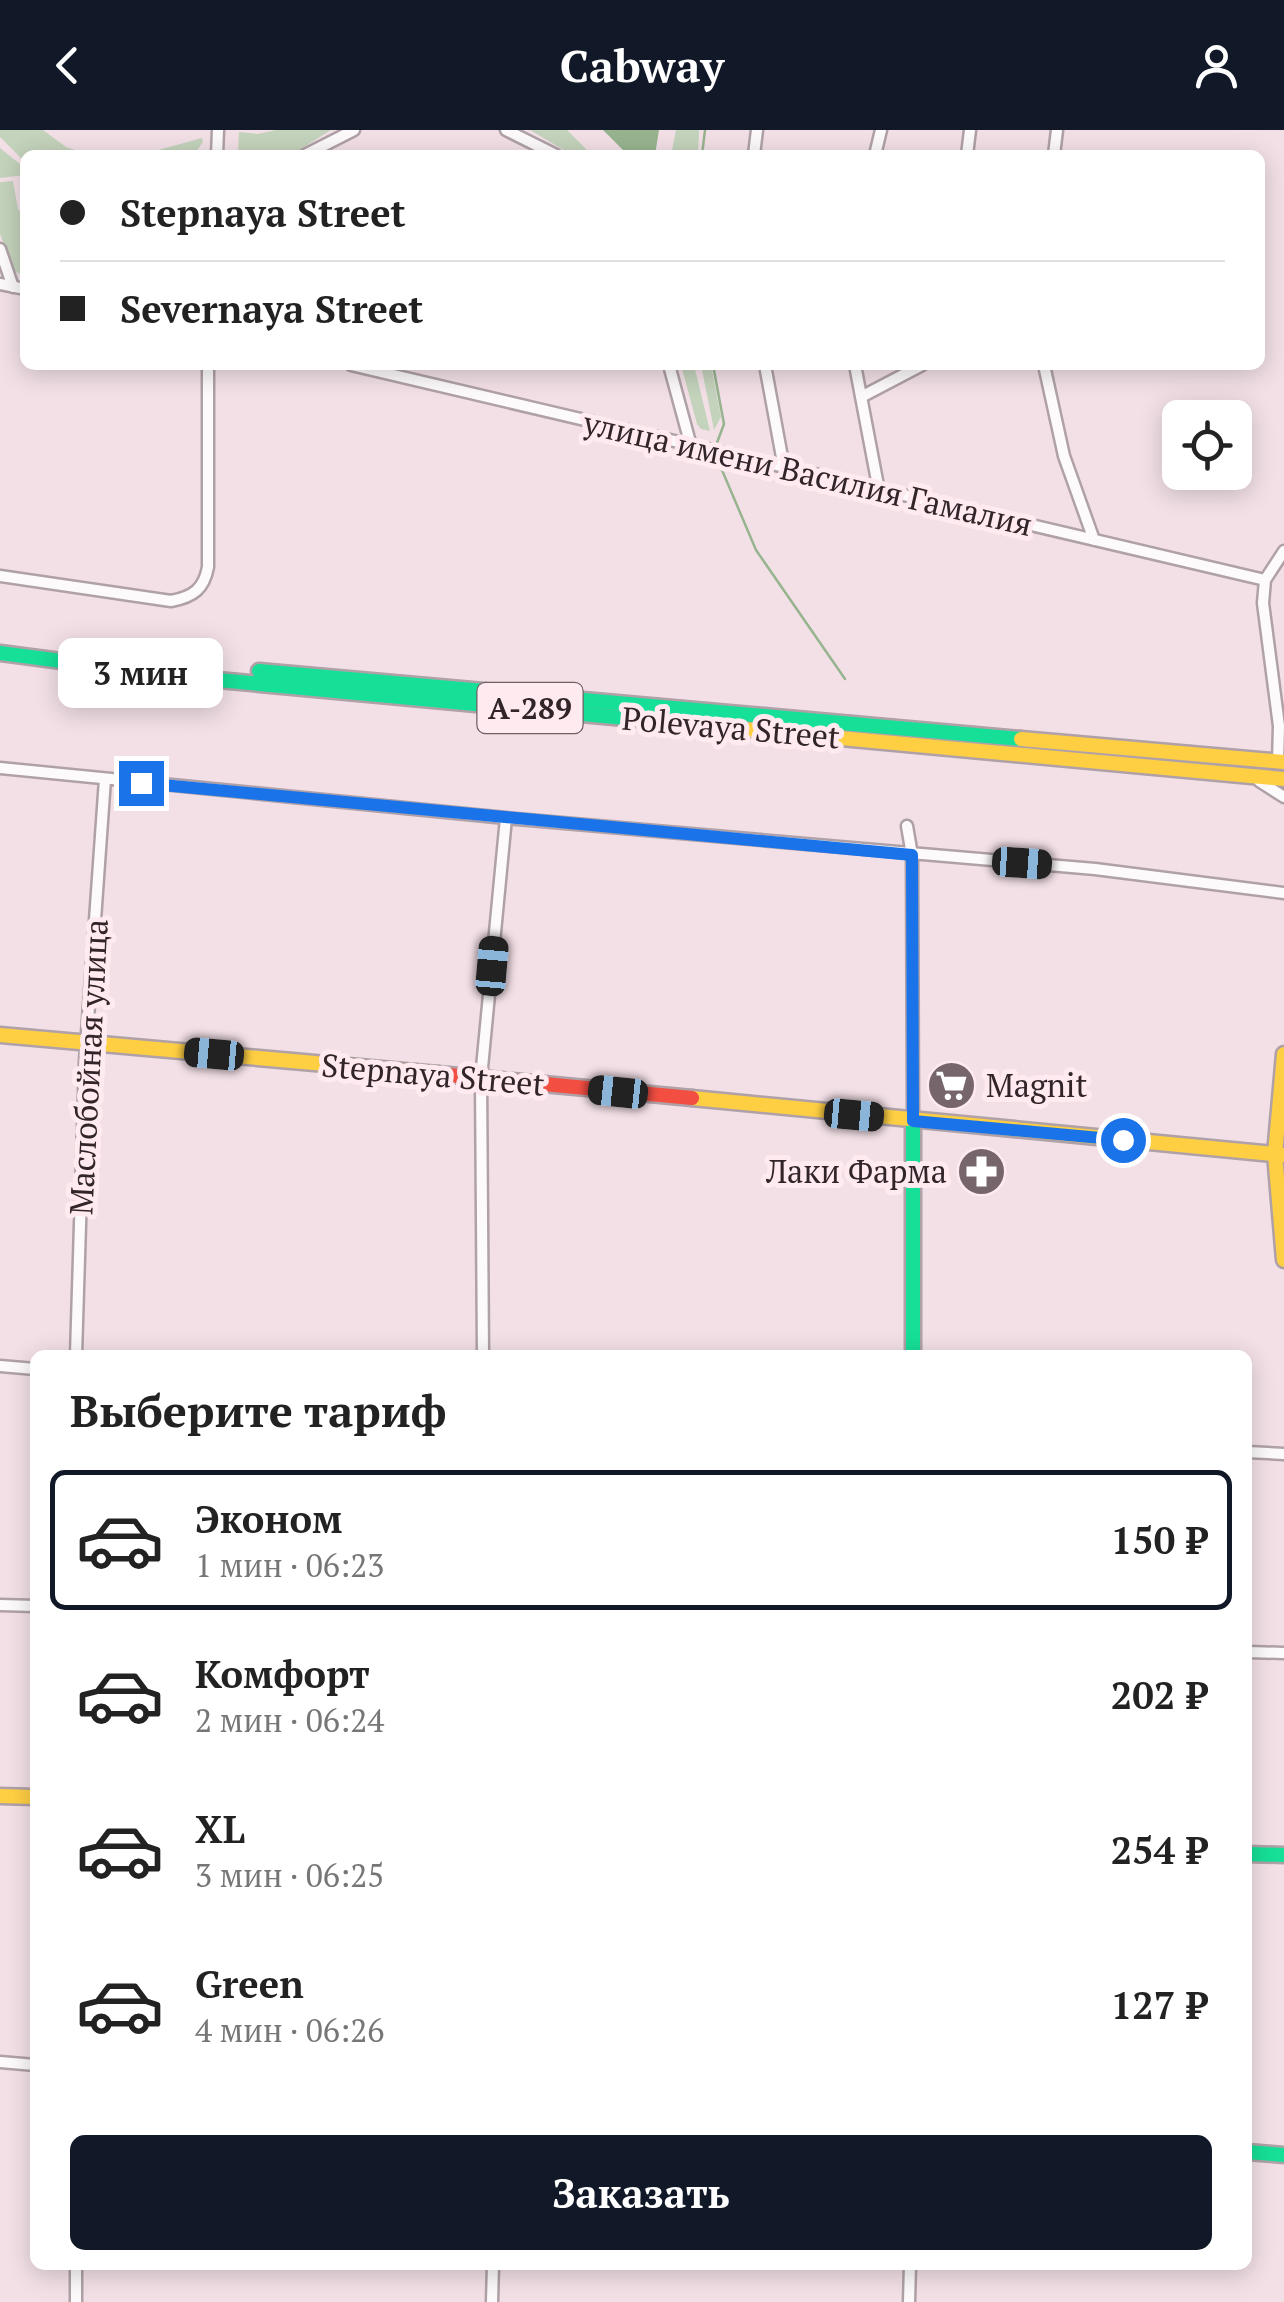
<!DOCTYPE html>
<html lang="ru">
<meta charset="utf-8">
<style>
:root{--surface:#fff;--page:#f2f2f2;--text:#222;--muted:#767676;--line:#e0e0e0;--accent:#111827}
body{margin:0;font-family:"PT Serif",serif;background:var(--page);color:var(--text);height:100vh;display:flex;flex-direction:column;font-size:38px;white-space:nowrap}
*{box-sizing:border-box;margin:0}
p{font-size:32px;color:var(--muted)}
.icon{flex:none;width:55px;height:55px;fill:none;stroke:currentColor;stroke-width:2;stroke-linecap:round;stroke-linejoin:round}
.map{position:relative;flex:1;overflow:hidden}
.side{position:absolute;left:30px;top:1220px;width:1222px;height:920px;display:flex;flex-direction:column;background:var(--surface);border-radius:15px;box-shadow:0 5px 25px #0003}
.side>*{flex:none}
.banner{position:absolute;left:20px;top:20px;width:1245px;height:220px;border-radius:15px;box-shadow:0 5px 25px #0003;display:grid;align-content:center;height:220px;padding:0 40px;background:var(--surface)}
.controls{position:absolute;left:1162px;top:270px;display:grid;gap:20px}
.controls a{display:grid;place-items:center;width:90px;height:90px;border-radius:15px;background:var(--surface);box-shadow:0 5px 25px #0003;font-size:50px}
.end{position:absolute;width:45px;height:45px;margin:-22px;border:12px solid #1a73e8;background:#fff;box-shadow:0 0 0 5px #fff}
.from{border-radius:50%}
.bubble{position:absolute;height:70px;border-radius:15px;background:var(--surface);box-shadow:0 5px 25px #0003;font-size:32px;font-weight:700;line-height:70px;text-align:center}
.car{position:absolute;width:30px;height:60px;margin:-30px -15px;border-radius:12px;box-shadow:0 0 8px 2px #0007;background:linear-gradient(#222 24%,#8ab4d8 0 40%,#222 0 76%,#8ab4d8 0 86%,#222 0)}
.banner b{display:flex;align-items:center;gap:35px;height:95px;font-size:38px}
.banner b+b{border-top:2px solid var(--line)}
.banner i{width:25px;height:25px;background:var(--text)}
ul{padding:0;list-style:none}
li{display:flex;align-items:center;gap:30px;height:140px;margin:0 20px 15px;padding:0 20px;border:5px solid transparent;border-radius:15px}
li div{flex:1}
li b{display:block;font-size:38px}
li em{font-style:normal;font-weight:700}
li.current{border-color:var(--accent)}
li>.icon{width:90px;height:90px;stroke-width:1.5}
h2{padding:0 40px;font-size:45px;line-height:120px}
.primary-button{display:flex;gap:20px;margin-top:auto;padding:20px 40px}
.primary-button a{flex:1;height:115px;border-radius:15px;background:var(--accent);color:#fff;font-size:40px;font-weight:700;line-height:115px;text-align:center}
header{display:flex;justify-content:space-between;align-items:center;height:130px;padding:0 40px;background:var(--accent);color:#fff;font-size:45px;font-weight:700}
.map>svg:first-child{display:block}
</style>
<header><svg class="icon" aria-label="back" viewBox="0 0 24 24"><path d="M15 5l-7 7 7 7"/></svg>Cabway<svg class="icon" aria-label="person" viewBox="0 0 24 24"><circle cx="12" cy="8" r="4"/><path d="M4 21q1-7 8-7t8 7"/></svg></header>
<div class="map">
<svg width="1284" height="2172" viewBox="0 0 1284 2172">
<rect width="100%" height="100%" fill="#f3e0e7"/>
<path fill="#c4d3bc" d="M0 0H43L66 17 90 25H25V32L0 7Z
M276 0H331L291 25H238L239 2 258 4Z
M530 0H567L592 25H572Z
M676 0H699L698 25H671Z
M202 8 203 12 194 25H140Z
M0 18 25 38V45L0 48Z
M13 51 18 79 25 86V147L14 141 0 104V52Z
M681 235H694L710 301 701 299 697 294Z
M701 235H711L721 287 714 300Z"/>
<path fill="#97b48f" d="M603 0H659L655 25H628Z"/>
<g fill="none" stroke-linecap="round" stroke-linejoin="round">
<path stroke="#97b48f" stroke-width="2.5" d="M702 25 705 0
M713 235 724 294 715 318
M716 326 756 420 845 549"/>
<defs>
<path id="street" d="M506 0 556 25
M217 25 218 0
M305 25 354 0
M754 25 757 0
M875 25 881 0
M967 25 970 0
M1054 25 1057 0
M0 119 13 157
M0 154 25 159
M351 235 1265 450
M669 235 691 316
M765 235 784 338
M855 235 879 361
M1044 235 1064 326 1094 410
M861 267 922 235
M0 446 171 471C193 467 204 459 208 437V235
M1278 632 1279 596 1263 473 1265 450 1284 421
M0 638 506 688 1095 739 1284 763
M1259 651 1284 667
M907 696 912 725 913 991
M76 1225 85 931 105 649
M483 1225 481 948 506 688
M0 1236 35 1239
M1248 1322 1284 1324
M0 1475 35 1476
M1248 1522 1284 1523
M0 1932 35 1935
M76 2172V2135
M492 2172 493 2135
M909 2172 910 2135"/>
<path id="fast" d="M0 523 175 546 732 598
M259 541 1021 609
M913 991V1225
M1248 1724 1284 1725
M1248 2022 1284 2025"/>
<path id="slow" d="M732 598 1284 649
M1021 609 1284 632
M0 905 438 944
M1284 924 1275 1024 1284 1130
M692 968 1284 1025
M0 1666 35 1667"/>
<path id="jam" d="M438 944 692 968"/>
</defs>
<use href="#street" stroke="#afa1a7" stroke-width="15"/>
<use href="#fast" stroke="#afa1a7" stroke-width="19"/>
<use href="#slow" stroke="#afa1a7" stroke-width="19"/>
<use href="#jam" stroke="#afa1a7" stroke-width="19"/>
<use href="#street" stroke="#fdfafb" stroke-width="10"/>
<use href="#fast" stroke="#16e098" stroke-width="14"/>
<use href="#slow" stroke="#ffcf43" stroke-width="14"/>
<use href="#jam" stroke="#f24e42" stroke-width="14"/>
</g>
<g fill="none" stroke-linecap="round" stroke-linejoin="round">
<path stroke="#1a73e8" stroke-width="12" d="M141 653 912 725 913 991 1123 1010"/>
</g>
<defs>
<symbol id="supermarket-disc" viewBox="-11 -11 22 22"><circle r="9.5" fill="#76666c" stroke="#ffeaf0"/><path d="M-6-5.5h2.5l.6 2H6L4.5 2H-2.5L-4.4-4H-6ZM-1.5 3.2a1.3 1.3 0 1 0 .1 0ZM3 3.2a1.3 1.3 0 1 0 .1 0Z" fill="#fff"/></symbol>
<symbol id="pharmacy-disc" viewBox="-11 -11 22 22"><circle r="9.5" fill="#76666c" stroke="#ffeaf0"/><path d="M-2-6h4v4h4v4h-4v4h-4v-4h-4v-4h4Z" fill="#fff"/></symbol>
</defs>
<g fill-rule="evenodd">
<use href="#supermarket-disc" x="924" y="928" width="55" height="55"/>
<use href="#pharmacy-disc" x="954" y="1014" width="55" height="55"/>
</g>
<g text-anchor="middle" dominant-baseline="central" stroke-width="10" stroke-linejoin="round" paint-order="stroke">
<rect fill="#ffeaf0" stroke="#706065" stroke-width="2.5" x="477.5" y="553" width="105" height="50" rx="8"/>
<g font-size="30" font-weight="bold" fill="#322529">
<text x="530" y="578">А-289</text>
</g>
<g font-size="32" fill="#322529" stroke="#ffeaf0">
<text transform="translate(808 343) rotate(13)">улица имени Василия Гамалия</text>
<text transform="translate(731 597) rotate(5)">Polevaya Street</text>
<text transform="translate(88 937) rotate(-87)">Маслобойная улица</text>
<text transform="translate(433 944) rotate(5)">Stepnaya Street</text>
</g>
<g font-size="32" fill="#322529" stroke="#ffeaf0" text-anchor="start">
<text x="986" y="955">Magnit</text>
<text x="947" y="1041" text-anchor="end">Лаки Фарма</text>
</g>
</g>
</svg>
<div class="controls">
<a><svg class="icon" aria-label="locate" viewBox="0 0 24 24"><circle cx="12" cy="12" r="6"/><path d="M12 2v4M12 18v4M2 12h4M18 12h4"/></svg></a>
</div>
<i class="end from" style="left:1123px;top:1010px"></i>
<i class="end" style="left:141px;top:653px"></i>
<div class="bubble" style="left:58px;top:508px;width:165px">3 мин</div>
<i class="car" style="left:1022px;top:733px;rotate:94deg"></i>
<i class="car" style="left:492px;top:836px;rotate:5deg"></i>
<i class="car" style="left:214px;top:924px;rotate:275deg"></i>
<i class="car" style="left:618px;top:962px;rotate:276deg"></i>
<i class="car" style="left:854px;top:985px;rotate:95deg"></i>
<div class="banner">
<b><i class="from"></i>Stepnaya Street</b>
<b><i></i>Severnaya Street</b>
</div>
<section class="side">
<h2>Выберите тариф</h2>
<ul>
<li class="current"><svg class="icon" aria-label="car" viewBox="0 0 24 24"><path d="M5 17H2v-5l4-1 3-4h7l3 4 3 1v5h-3M9 17h6M6 11h13"/><circle cx="7" cy="17" r="2"/><circle cx="17" cy="17" r="2"/></svg><div><b>Эконом</b><p>1 мин · 06:23</p></div><em>150 ₽</em></li>
<li><svg class="icon" aria-label="car" viewBox="0 0 24 24"><path d="M5 17H2v-5l4-1 3-4h7l3 4 3 1v5h-3M9 17h6M6 11h13"/><circle cx="7" cy="17" r="2"/><circle cx="17" cy="17" r="2"/></svg><div><b>Комфорт</b><p>2 мин · 06:24</p></div><em>202 ₽</em></li>
<li><svg class="icon" aria-label="car" viewBox="0 0 24 24"><path d="M5 17H2v-5l4-1 3-4h7l3 4 3 1v5h-3M9 17h6M6 11h13"/><circle cx="7" cy="17" r="2"/><circle cx="17" cy="17" r="2"/></svg><div><b>XL</b><p>3 мин · 06:25</p></div><em>254 ₽</em></li>
<li><svg class="icon" aria-label="car" viewBox="0 0 24 24"><path d="M5 17H2v-5l4-1 3-4h7l3 4 3 1v5h-3M9 17h6M6 11h13"/><circle cx="7" cy="17" r="2"/><circle cx="17" cy="17" r="2"/></svg><div><b>Green</b><p>4 мин · 06:26</p></div><em>127 ₽</em></li>
</ul>
<div class="primary-button"><a>Заказать</a></div>
</section>
</div>
